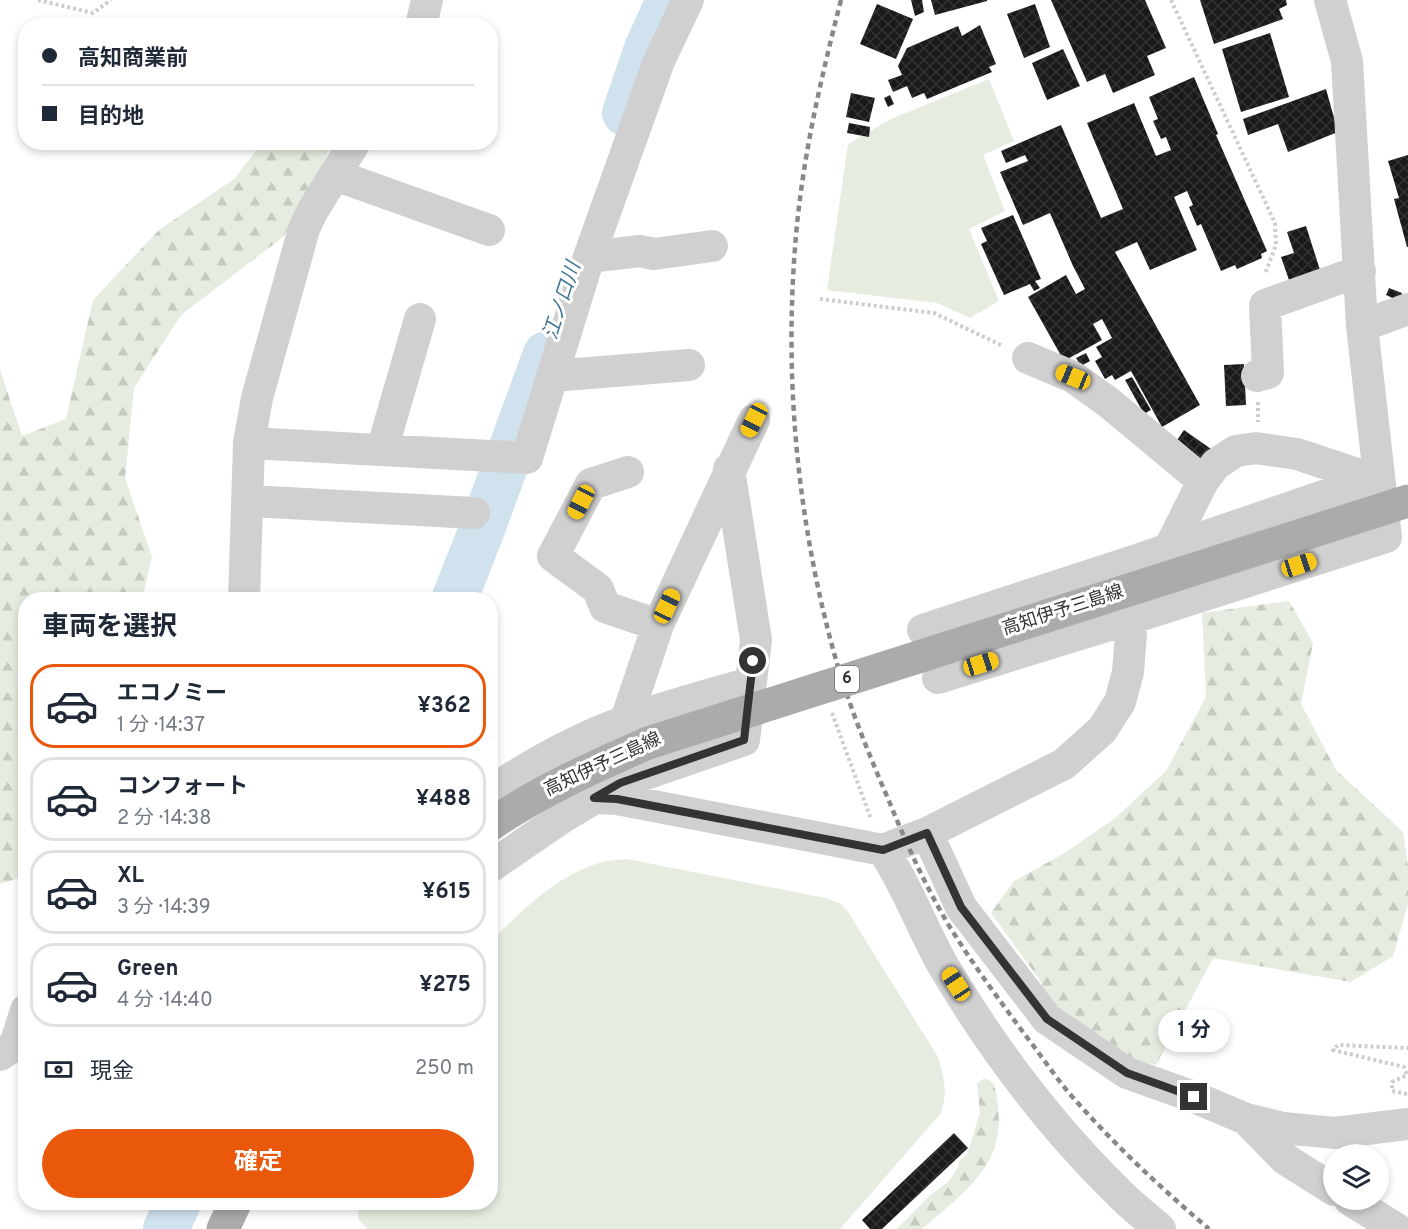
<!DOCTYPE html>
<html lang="ja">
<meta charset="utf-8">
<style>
:root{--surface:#fff;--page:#f2f2f3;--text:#1f2937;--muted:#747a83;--line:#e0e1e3;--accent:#ea580c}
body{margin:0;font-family:Overpass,"Noto Sans JP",sans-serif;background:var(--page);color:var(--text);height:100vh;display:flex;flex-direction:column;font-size:22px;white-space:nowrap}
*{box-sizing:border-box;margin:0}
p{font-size:20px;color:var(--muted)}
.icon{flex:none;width:33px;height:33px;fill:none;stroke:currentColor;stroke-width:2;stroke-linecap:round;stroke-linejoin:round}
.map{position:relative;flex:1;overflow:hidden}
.drawer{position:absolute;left:18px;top:592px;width:480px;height:618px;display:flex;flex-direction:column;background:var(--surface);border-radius:24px;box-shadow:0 3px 9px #0003}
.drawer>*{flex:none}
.hud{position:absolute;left:18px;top:18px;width:480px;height:132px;border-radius:24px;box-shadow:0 3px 9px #0003;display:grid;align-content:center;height:132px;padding:0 24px;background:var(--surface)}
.fabs{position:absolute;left:1323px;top:1144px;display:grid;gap:12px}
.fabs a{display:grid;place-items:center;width:66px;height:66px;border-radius:50%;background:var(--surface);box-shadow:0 3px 9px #0003;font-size:30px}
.end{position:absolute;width:27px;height:27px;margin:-14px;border:8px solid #333;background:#fff;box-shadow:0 0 0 3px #fff}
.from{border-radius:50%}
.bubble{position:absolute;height:42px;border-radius:21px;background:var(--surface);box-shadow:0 3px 9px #0003;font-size:20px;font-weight:700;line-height:42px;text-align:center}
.car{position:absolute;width:18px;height:36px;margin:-18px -9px;border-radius:8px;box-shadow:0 0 4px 2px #0007;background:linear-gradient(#f5c518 24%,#345 0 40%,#f5c518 0 76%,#345 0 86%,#f5c518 0)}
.hud b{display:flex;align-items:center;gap:21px;height:57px;font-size:22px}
.hud b+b{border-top:2px solid var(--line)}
.hud i{width:15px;height:15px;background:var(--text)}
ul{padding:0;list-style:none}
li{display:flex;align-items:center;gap:18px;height:84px;margin:0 12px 9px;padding:0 12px;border:3px solid var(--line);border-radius:24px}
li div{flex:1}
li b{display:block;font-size:22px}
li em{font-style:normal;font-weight:700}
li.selected{border-color:var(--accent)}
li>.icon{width:54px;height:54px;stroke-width:1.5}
h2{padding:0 24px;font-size:27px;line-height:72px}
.pay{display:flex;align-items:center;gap:15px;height:66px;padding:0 24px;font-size:22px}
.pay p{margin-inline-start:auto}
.cta{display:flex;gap:12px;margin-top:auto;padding:12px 24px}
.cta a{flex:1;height:69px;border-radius:36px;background:var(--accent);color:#fff;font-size:24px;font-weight:700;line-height:69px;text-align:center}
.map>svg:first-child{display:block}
</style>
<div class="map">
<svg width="1408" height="1229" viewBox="0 0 1408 1229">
<defs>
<pattern id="forest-firs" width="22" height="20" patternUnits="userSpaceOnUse" patternTransform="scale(1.5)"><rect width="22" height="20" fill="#e6ecdf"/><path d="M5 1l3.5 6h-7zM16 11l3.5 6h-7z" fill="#c6cbc0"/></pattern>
<pattern id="building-cross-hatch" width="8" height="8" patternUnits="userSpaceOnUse" patternTransform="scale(1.5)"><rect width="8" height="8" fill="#1a1a1a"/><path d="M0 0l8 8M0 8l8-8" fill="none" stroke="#333"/></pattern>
</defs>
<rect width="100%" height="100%" fill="#fff"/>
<path fill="url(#forest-firs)" d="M262 143H333L301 208 283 237 181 315 134 388 125 478 152 557 142 600H26L25 876 0 884V370L22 436 66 419 93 300 159 230 234 179Z
M1289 601 1313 643 1301 704 1336 770 1403 832 1408 866V904L1393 956 1351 982 1213 958 1156 1065 1084 1050 1047 1019 1041 982 991 913 1014 881 1063 854 1114 819 1166 771 1206 697 1202 613Z
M985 1078 994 1084C1013 1159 973 1185 922 1229H897L928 1197 949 1181 958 1167 959 1161 967 1155 980 1113 977 1083Z"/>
<path fill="#e6ecdf" d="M989 79 1014 141 983 155 1005 211 969 229 999 301 970 318 937 303 827 290 848 144 891 119Z
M627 859 825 898 841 904 848 912 938 1057C944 1077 948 1093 941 1113L840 1229H367L358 1219 359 1203H490L491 941C523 910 556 876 599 863 608 860 618 860 627 859Z"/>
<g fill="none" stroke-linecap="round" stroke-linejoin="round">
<path stroke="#cfe2ee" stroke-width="46" d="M625 113 647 49 669 0
M454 600 482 529 546 354
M166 1229 178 1203"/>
</g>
<path fill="url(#building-cross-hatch)" d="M911 0H922L924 12 915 16Z
M931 0H987V1L935 15Z
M1051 0H1145L1166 48 1147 56 1155 75 1113 93 1105 74 1087 82Z
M1200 0H1286L1287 5 1279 9 1283 19 1214 44Z
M877 4 913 19 896 59 860 44Z
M1035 4 1050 47 1024 58 1007 14Z
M980 25 996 64 989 67 992 72 927 99 924 93 912 98 907 86 893 92 888 80 902 75 898 66 907 48 958 26 962 36Z
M1270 33 1289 97 1241 112 1222 49Z
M1063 49 1080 86 1047 100 1032 63Z
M1194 77 1218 134 1216 135 1267 251 1261 254 1262 258 1237 269 1235 265 1221 271 1201 224 1197 226 1189 207 1193 205 1187 191 1174 197 1197 250 1150 270 1137 242 1115 252 1200 405 1162 427 1131 371 1115 380 1112 375 1105 379 1095 361 1102 357 1096 347 1112 338 1102 319 1093 324 1102 340 1064 361 1028 297 1066 275 1076 294 1085 289 1073 266 1050 213 1023 225 1000 172 1028 161 1025 155 1006 163 1001 151 1061 125 1101 218 1123 209 1087 123 1134 103 1156 156 1171 150 1166 137 1161 139 1153 121 1158 119 1149 97Z
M1326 89 1338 132 1288 152 1278 124 1248 135 1243 119Z
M851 93 875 98 869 122 846 117Z
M890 95 894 104 888 107 884 98Z
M849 123 870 127 869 137 847 133Z
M1408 155V247H1407L1394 199 1399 198 1388 161Z
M1013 215 1041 279 1035 281 1040 288 1034 291 1030 284 1004 295 981 244 987 241 981 228Z
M1306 226 1320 270 1289 280 1281 257 1294 253 1287 232Z
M1389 288 1402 293 1399 301 1386 295Z
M1086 353 1090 361 1081 366 1076 358Z
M1244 364 1246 405 1226 406 1224 365Z
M1132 377 1151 410 1144 414 1125 380Z
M1184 430 1211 449 1200 465 1173 446Z
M954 1133 968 1148 882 1229H870L862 1220Z"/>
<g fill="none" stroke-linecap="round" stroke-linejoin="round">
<path stroke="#cdcdcd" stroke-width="4" stroke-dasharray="3 3" stroke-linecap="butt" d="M38 0 93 13 111 0
M1171 0 1275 223 1276 245 1265 274
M820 299 934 313 1003 346
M1258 402V422
M832 713 871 819
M1407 1094 1392 1091V1082L1407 1075 1404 1067 1333 1050 1338 1045 1408 1048"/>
<path stroke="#d0d0d0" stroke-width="32" d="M421 26 427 0
M335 175 489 230
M589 257 640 251 654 254 712 246
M1362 326 1408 309
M1028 358 1073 377 1108 402 1203 481
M552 376 689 365
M1257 376 1268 373 1265 305 1360 271
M249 443 527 458 589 257 659 61 688 0
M382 450 420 319
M628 472 591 484 553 556 598 589 605 607 658 625
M248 501 474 513
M1169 549 1203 481 1216 464 1236 451 1256 448 1297 454 1357 474 1375 487
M244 600 249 443 257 398 304 229 313 210 355 142
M1126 620 1025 651 1008 602 1131 562 1367 481
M923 630 1008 602
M938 678 1025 651
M626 720 658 625 754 420
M490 792C533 763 578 738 626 721 666 706 709 695 750 683
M594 798 617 799 883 850C908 887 922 929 944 967 992 1048 1049 1124 1116 1190 1129 1204 1145 1216 1160 1229
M927 833 961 907 1047 1019 1127 1073 1194 1097 1246 1119 1283 1128 1335 1133 1408 1124
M883 850 927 833 1064 764 1102 730 1120 702 1128 672 1131 634 1126 620 1386 537 1362 326 1347 61 1330 0
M490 867 563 817 620 783 744 740 756 640 729 469
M0 1055 15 1045 26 1010
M1246 1119 1285 1159 1334 1190
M1350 1200 1397 1229"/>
<path stroke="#ababab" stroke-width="33" d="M1047 616 1408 501
M490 825C540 791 593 767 648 743
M223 1229 235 1203"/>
<path stroke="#888" stroke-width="4.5" stroke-dasharray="6 4.5" stroke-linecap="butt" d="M841 0C820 82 801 164 795 248 784 388 799 532 838 667 852 713 870 757 889 801 906 843 925 885 948 924 972 963 999 1000 1026 1036 1043 1058 1058 1081 1076 1101 1117 1147 1162 1189 1209 1229"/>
<path stroke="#ababab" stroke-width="33" d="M648 743 1047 616"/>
</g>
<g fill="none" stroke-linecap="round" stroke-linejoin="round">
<path stroke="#333" stroke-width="8" d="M753 661 744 740 620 783 594 798 617 799 883 850 927 833 961 907 1047 1019 1127 1073 1194 1097"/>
</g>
<g text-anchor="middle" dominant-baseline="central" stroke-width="6" stroke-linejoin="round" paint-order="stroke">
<rect fill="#fff" stroke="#707070" stroke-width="1.5" x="835" y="666" width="24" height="26" rx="4.5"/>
<g font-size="16" font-weight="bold" fill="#333">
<text x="847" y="679">6</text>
</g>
<g font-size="18" fill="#333" stroke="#fff">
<text transform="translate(1063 611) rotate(-18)">高知伊予三島線</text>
<text transform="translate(603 765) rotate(-25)">高知伊予三島線</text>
</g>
<g font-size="20" font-style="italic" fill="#3f7597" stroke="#fff">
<text transform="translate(563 301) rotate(-72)">江ノ口川</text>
</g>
</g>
</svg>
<div class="fabs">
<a><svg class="icon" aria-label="layers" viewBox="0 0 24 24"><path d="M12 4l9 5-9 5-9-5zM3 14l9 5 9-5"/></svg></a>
</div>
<i class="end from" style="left:753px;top:661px"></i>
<i class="end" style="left:1194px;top:1097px"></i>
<div class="bubble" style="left:1158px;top:1010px;width:72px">1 分</div>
<i class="car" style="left:1073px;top:377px;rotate:292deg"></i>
<i class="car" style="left:754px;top:420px;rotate:207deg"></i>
<i class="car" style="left:581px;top:502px;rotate:207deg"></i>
<i class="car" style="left:1299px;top:565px;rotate:72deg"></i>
<i class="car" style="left:667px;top:606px;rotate:25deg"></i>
<i class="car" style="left:981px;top:664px;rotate:73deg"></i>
<i class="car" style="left:956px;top:984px;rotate:327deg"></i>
<div class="hud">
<b><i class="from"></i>高知商業前</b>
<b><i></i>目的地</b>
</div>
<section class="drawer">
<h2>車両を選択</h2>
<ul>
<li class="selected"><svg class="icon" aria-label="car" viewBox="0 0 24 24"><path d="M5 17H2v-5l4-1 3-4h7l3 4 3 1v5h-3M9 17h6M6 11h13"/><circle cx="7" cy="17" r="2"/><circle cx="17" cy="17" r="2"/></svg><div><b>エコノミー</b><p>1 分 · 14:37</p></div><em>¥362</em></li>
<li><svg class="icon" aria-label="car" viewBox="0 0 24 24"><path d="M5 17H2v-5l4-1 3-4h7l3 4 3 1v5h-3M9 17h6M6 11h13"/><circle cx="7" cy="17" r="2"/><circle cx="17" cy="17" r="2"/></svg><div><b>コンフォート</b><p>2 分 · 14:38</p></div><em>¥488</em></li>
<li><svg class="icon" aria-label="car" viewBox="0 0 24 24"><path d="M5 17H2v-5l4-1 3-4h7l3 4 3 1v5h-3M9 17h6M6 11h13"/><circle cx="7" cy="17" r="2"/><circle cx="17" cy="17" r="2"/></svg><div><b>XL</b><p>3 分 · 14:39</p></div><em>¥615</em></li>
<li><svg class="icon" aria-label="car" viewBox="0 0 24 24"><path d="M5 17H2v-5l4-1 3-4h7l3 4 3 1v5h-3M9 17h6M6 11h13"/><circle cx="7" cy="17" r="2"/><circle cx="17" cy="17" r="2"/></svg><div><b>Green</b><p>4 分 · 14:40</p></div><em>¥275</em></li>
</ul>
<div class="pay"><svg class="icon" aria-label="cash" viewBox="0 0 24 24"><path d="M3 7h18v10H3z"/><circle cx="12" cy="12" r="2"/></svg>現金<p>250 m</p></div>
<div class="cta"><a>確定</a></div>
</section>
</div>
